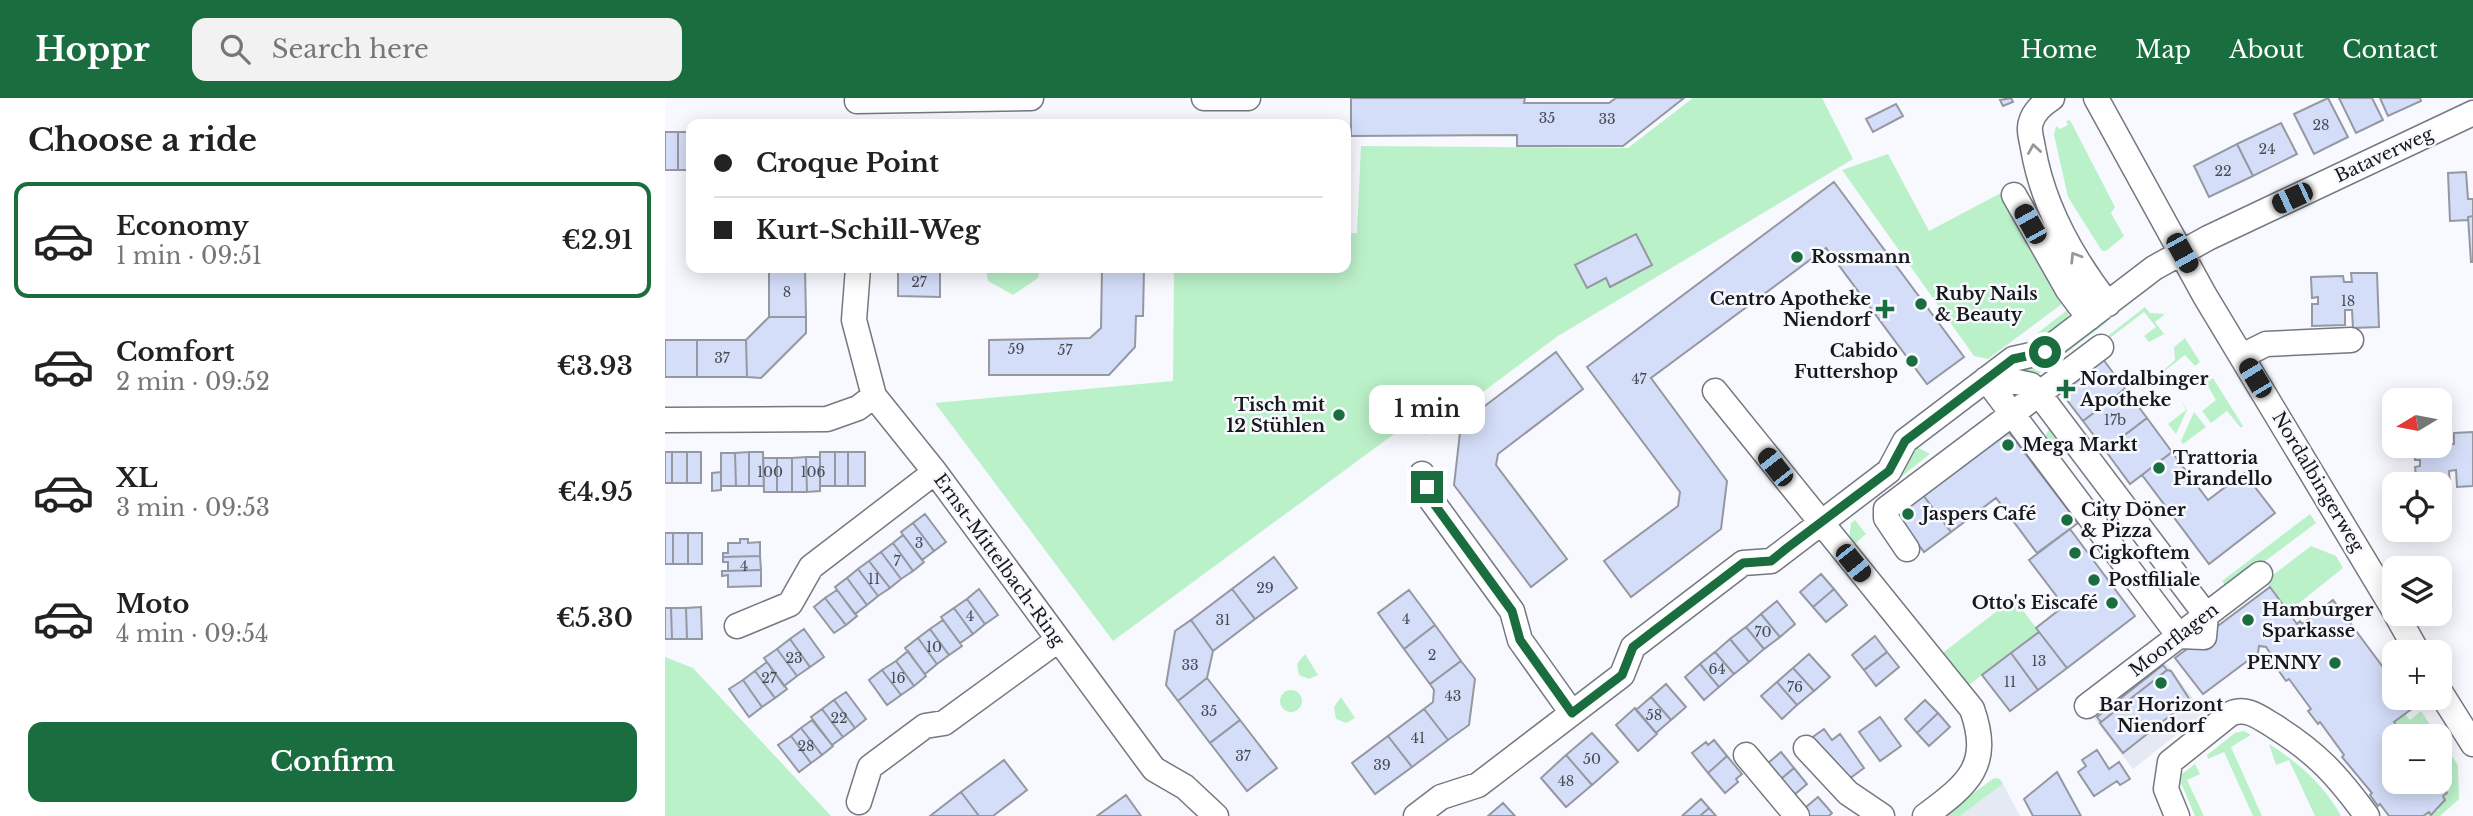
<!DOCTYPE html>
<meta charset="utf-8">
<style>
:root{--surface:#fff;--page:#f2f2f2;--text:#222;--muted:#767676;--line:#e0e0e0;--accent:#196d3e}
body{margin:0;font-family:"Libre Baskerville",serif;background:var(--page);color:var(--text);height:100vh;display:flex;flex-direction:column;font-size:26px;white-space:nowrap}
*{box-sizing:border-box;margin:0}
p{font-size:23px;color:var(--muted)}
.icon{flex:none;width:38px;height:38px;fill:none;stroke:currentColor;stroke-width:2;stroke-linecap:round;stroke-linejoin:round}
.map{position:relative;flex:1;overflow:hidden}
.panel{display:flex;flex-direction:column;background:var(--surface);width:665px}
.panel>*{flex:none}
.top-card{position:absolute;left:21px;top:21px;width:665px;height:154px;border-radius:14px;box-shadow:0 4px 18px #0003;display:grid;align-content:center;height:154px;padding:0 28px;background:var(--surface)}
.needle{width:46px;rotate:260deg}
.tools{position:absolute;left:1717px;top:290px;display:grid;gap:14px}
.tools a{display:grid;place-items:center;width:70px;height:70px;border-radius:14px;background:var(--surface);box-shadow:0 4px 18px #0003;font-size:35px}
.end{position:absolute;width:32px;height:32px;margin:-16px;border:9px solid #196d3e;background:#fff;box-shadow:0 0 0 4px #fff}
.from{border-radius:50%}
.bubble{position:absolute;height:49px;border-radius:14px;background:var(--surface);box-shadow:0 4px 18px #0003;font-size:23px;font-weight:600;line-height:49px;text-align:center}
.car{position:absolute;width:21px;height:42px;margin:-21px -10px;border-radius:9px;box-shadow:0 0 5px 2px #0007;background:linear-gradient(#222 24%,#8ab4d8 0 40%,#222 0 76%,#8ab4d8 0 86%,#222 0)}
.top-card b{display:flex;align-items:center;gap:24px;height:66px;font-size:26px}
.top-card b+b{border-top:2px solid var(--line)}
.top-card i{width:18px;height:18px;background:var(--text)}
ul{padding:0;list-style:none}
li{display:flex;align-items:center;gap:21px;height:116px;margin:0 14px 10px;padding:0 14px;border:4px solid transparent;border-radius:14px}
li div{flex:1}
li b{display:block;font-size:26px}
li em{font-style:normal;font-weight:600}
li.selected{border-color:var(--accent)}
li>.icon{width:63px;height:63px;stroke-width:1.5}
h2{padding:0 28px;font-size:32px;line-height:84px}
.button{display:flex;gap:14px;margin-top:auto;padding:14px 28px}
.button a{flex:1;height:80px;border-radius:14px;background:var(--accent);color:#fff;font-size:28px;font-weight:600;line-height:80px;text-align:center}
header{display:flex;align-items:center;gap:42px;box-sizing:border-box;height:98px;padding:0 35px;background:var(--accent);color:#fff}
header strong{font-size:33px}
nav{display:flex;gap:38px;margin-inline-start:auto;font-size:24px}
.search{width:490px;height:63px;background:var(--page);display:flex;align-items:center;gap:18px;box-sizing:border-box;padding:0 24px;border-radius:14px;color:var(--muted);font-size:26px}
main{display:flex;flex:1;min-height:0}
.map>svg:first-child{display:block}
</style>
<header>
<strong>Hoppr</strong>
<div class="search"><svg class="icon" aria-label="search" viewBox="0 0 24 24"><circle cx="10" cy="10" r="6"/><path d="M15 15l6 6"/></svg>Search here</div>
<nav><a>Home</a><a>Map</a><a>About</a><a>Contact</a></nav>
</header>
<main>
<section class="panel">
<h2>Choose a ride</h2>
<ul>
<li class="selected"><svg class="icon" aria-label="car" viewBox="0 0 24 24"><path d="M5 17H2v-5l4-1 3-4h7l3 4 3 1v5h-3M9 17h6M6 11h13"/><circle cx="7" cy="17" r="2"/><circle cx="17" cy="17" r="2"/></svg><div><b>Economy</b><p>1 min · 09:51</p></div><em>€2.91</em></li>
<li><svg class="icon" aria-label="car" viewBox="0 0 24 24"><path d="M5 17H2v-5l4-1 3-4h7l3 4 3 1v5h-3M9 17h6M6 11h13"/><circle cx="7" cy="17" r="2"/><circle cx="17" cy="17" r="2"/></svg><div><b>Comfort</b><p>2 min · 09:52</p></div><em>€3.93</em></li>
<li><svg class="icon" aria-label="car" viewBox="0 0 24 24"><path d="M5 17H2v-5l4-1 3-4h7l3 4 3 1v5h-3M9 17h6M6 11h13"/><circle cx="7" cy="17" r="2"/><circle cx="17" cy="17" r="2"/></svg><div><b>XL</b><p>3 min · 09:53</p></div><em>€4.95</em></li>
<li><svg class="icon" aria-label="car" viewBox="0 0 24 24"><path d="M5 17H2v-5l4-1 3-4h7l3 4 3 1v5h-3M9 17h6M6 11h13"/><circle cx="7" cy="17" r="2"/><circle cx="17" cy="17" r="2"/></svg><div><b>Moto</b><p>4 min · 09:54</p></div><em>€5.30</em></li>
</ul>
<div class="button"><a>Confirm</a></div>
</section>
<div class="map">
<svg width="1808" height="718" viewBox="0 0 1808 718">
<rect width="100%" height="100%" fill="#f8f9fe"/>
<path fill="#e5e9f3" d="M1495 557 1539 615 1468 671 1423 613Z
M1338 686 1355 718H1295Z"/>
<path fill="#bbf1c9" d="M1028 0H1157L1188 61 893 238 760 337 748 322 448 543 270 305 508 283 509 170H681V135H692L696 48 963 50Z
M1405 22 1450 109 1446 115 1459 138 1441 153H1437L1403 99 1389 37 1391 28 1395 31 1403 27 1401 23Z
M1223 56 1264 133 1336 95 1398 205 1323 261 1309 258 1177 72Z
M321 170H375L373 180 348 197 323 183Z
M1480 209 1485 215 1500 216 1490 224 1499 236 1484 244 1479 238 1491 229 1479 214 1441 243 1439 241Z
M1405 210 1402 221 1359 254 1353 250Z
M1440 221 1442 224 1367 281 1347 270 1357 266 1367 270Z
M1520 240 1535 264 1530 268 1520 257 1478 290 1510 262 1509 249Z
M1548 280 1578 328 1576 330 1562 313 1546 325 1537 313 1551 302 1541 285Z
M1514 299 1522 312 1511 336 1503 326 1521 312Z
M1529 314 1541 329 1518 346 1516 343Z
M1381 323 1406 357 1405 360 1397 350 1386 351 1379 340 1384 331Z
M1252 349 1265 356 1231 383 1244 355Z
M1645 416 1651 425 1563 491 1557 483Z
M1190 422 1201 436 1188 447 1184 441 1186 425Z
M1646 448 1671 458 1678 470 1623 514 1600 483Z
M1349 500 1374 534 1301 589 1275 557Z
M640 556 653 577 644 581 634 577 632 566Z
M0 559 28 570 166 718H0Z
M615 603a11 11 0 1 1 22 0a11 11 0 1 1-22 0Z
M676 599 690 620 681 625 671 621 669 609Z
M1756 613 1773 639H1732L1729 635 1734 631 1729 624 1740 616 1745 622Z
M1579 633 1586 637 1566 649 1597 718H1588L1559 654 1543 661 1542 657 1570 635Z
M1775 641 1793 667 1794 701 1775 718H1758L1774 712 1772 708 1782 695 1777 688 1772 690 1768 684H1774Z
M1604 646C1634 665 1659 687 1676 718H1650L1624 662 1611 667Z
M1530 666 1535 676 1522 682 1539 718H1530L1516 685 1517 676Z
M1329 680 1335 681 1338 686 1295 718H1277Z"/>
<path fill="#d5def9" stroke="#9598a1" stroke-width="2" d="M686 0H860L859 5H944L951 0H1019L958 48H852V37L686 38Z
M1346 0 1348 4 1338 8 1335 2Z
M1663 0 1683 39 1649 56 1629 16Z
M1674 0H1707L1718 22 1691 35Z
M1715 0H1755L1756 3 1723 18Z
M1231 6 1238 18 1208 34 1201 21Z
M1616 25 1632 56 1588 78 1572 46Z
M0 34H13V72H0Z
M13 34H26V72H13Z
M1572 46 1588 78 1544 99 1529 68Z
M1801 74 1803 101H1808V118L1803 119V122L1785 123 1783 75Z
M1169 84 1299 259 1262 286 1161 150 986 280 1062 383 1056 431 966 499 939 463 1013 408 1015 394 922 269Z
M1808 118V164H1806L1803 119Z
M971 136 987 167 945 189 941 180 922 190 910 167Z
M104 170H140L141 219H104Z
M233 170H275V199L233 198Z
M437 170H479L478 218H471L470 249 444 277H324V242L425 240 436 230Z
M1686 175H1712L1714 229 1688 230 1687 212H1680V227L1647 228V206H1653V199L1647 200 1646 179 1678 178 1679 184H1687Z
M104 219H141V235L96 280 82 279 81 242Z
M0 242H32V279H0Z
M32 242H81L82 279H32Z
M891 254 918 291 833 356 831 367 902 461 866 489 789 387 796 326Z
M1435 257 1460 291 1418 323 1392 289Z
M1460 291 1482 320 1440 352 1418 323Z
M1482 320 1507 354 1465 386 1440 352Z
M1340 329 1413 425 1372 455 1331 400 1286 434 1255 393Z
M1808 334V388L1792 389 1791 372 1784 373 1785 388 1752 387 1750 369 1755 368V362H1750L1749 348H1774V341H1782V347L1789 346V335Z
M0 354H7V385H0Z
M7 354H22V385H7Z
M22 354H36V385H22Z
M84 354V388H71L70 355Z
M84 354H98L99 388H84Z
M155 354H170V388H155Z
M170 354H183V388H170Z
M183 354H200V388H183Z
M1507 354 1543 402 1579 375 1610 415 1544 466 1477 377Z
M56 355H70L71 388H56Z
M141 359 142 394H127V360Z
M141 359H155V393L142 394Z
M98 360H112V394H99Z
M112 360H127V394H112Z
M56 374V392L47 393V375Z
M1255 393 1286 434 1259 454 1228 413Z
M260 416 281 444 269 453 248 425Z
M248 425 269 453 257 462 236 434Z
M1405 431 1470 518 1402 570 1371 530 1399 508 1364 462Z
M0 435H8V466H0Z
M8 435H23V466H8Z
M23 435H37V466H23Z
M238 437 259 464 248 473 228 445Z
M75 441H83V445L95 444V458L58 459V455H63V445H75Z
M228 445 248 473 236 481 216 454Z
M216 454 236 481 225 490 204 463Z
M95 458 96 472 63 473V464H58V459Z
M609 459 632 490 590 521 567 491Z
M204 463 225 490 213 498 193 471Z
M193 471 213 498 202 507 182 480Z
M96 472V488L63 489V477L57 478V473Z
M1156 476 1169 491 1148 509 1135 494Z
M182 480 202 507 190 516 170 489Z
M1605 489 1632 526 1635 523 1637 526 1668 502 1729 584V600H1741L1748 610 1729 624 1734 631 1729 635 1732 639H1729V684H1768L1772 690 1776 687 1782 695 1778 698 1780 702 1766 717 1764 714 1758 718H1724L1715 706 1713 708 1705 697 1707 695 1677 659 1679 657 1655 624 1653 626 1643 613 1646 611 1624 581 1621 583 1611 569 1614 568 1601 549 1594 548 1593 555 1538 596 1510 560Z
M314 491 333 517 320 526 302 501Z
M567 491 590 521 548 553 526 522Z
M1169 491 1182 507 1161 524 1148 509Z
M172 492 192 518 181 527 160 500Z
M744 492 770 527 739 551 713 515Z
M160 500 181 527 169 535 149 509Z
M302 501 320 526 308 536 289 510Z
M1112 503 1130 526 1115 539 1096 516Z
M36 509 37 541H22L21 510Z
M0 510H6L7 541H0Z
M6 510H21L22 541H7Z
M289 510 308 536 295 545 276 519Z
M1096 516 1115 539 1099 551 1081 529Z
M278 522 297 548 284 557 265 531Z
M526 522 548 553 542 580 513 603 501 587 510 533Z
M770 527 796 563 765 586 739 551Z
M1081 529 1099 551 1084 564 1065 541Z
M139 531 159 559 145 569 125 541Z
M265 531 284 557 272 566 253 540Z
M1374 534 1402 570 1373 592 1346 555Z
M1210 538 1222 554 1199 572 1187 557Z
M253 540 272 566 260 576 240 550Z
M125 541 145 569 132 578 112 551Z
M1065 541 1084 564 1069 576 1050 554Z
M112 551 132 578 119 588 99 560Z
M243 553 261 578 249 588 231 563Z
M1050 554 1069 576 1054 589 1035 566Z
M1222 554 1234 569 1211 588 1199 572Z
M1346 555 1373 592 1345 613 1317 577Z
M1144 556 1165 579 1149 593 1128 570Z
M231 563 249 588 236 597 217 572Z
M796 563 810 581 804 627 783 642 759 611 768 604 769 592 765 586Z
M102 564 122 591 110 600 90 573Z
M1035 566 1054 589 1039 602 1020 579Z
M1498 567 1502 572 1436 624 1432 619Z
M1128 570 1149 593 1132 607 1112 584Z
M217 572 236 597 222 607 204 582Z
M1502 572 1506 573 1525 602 1458 655 1435 625Z
M90 573 110 600 97 609 78 582Z
M542 580 575 622 545 645 513 603Z
M78 582 97 609 84 619 64 591Z
M1112 584 1132 607 1117 621 1096 598Z
M1001 586 1021 609 1006 622 986 599Z
M181 594 201 621 190 630 169 602Z
M986 599 1006 622 991 635 971 612Z
M169 602 190 630 178 639 157 611Z
M1260 602 1273 615 1252 635 1240 621Z
M970 610 992 636 973 653 951 627Z
M157 611 178 639 167 647 146 619Z
M759 611 783 642 747 669 723 638Z
M1273 615 1285 629 1264 648 1252 635Z
M1215 619 1236 648 1215 663 1194 634Z
M147 622 168 648 157 657 136 630Z
M575 622 612 670 582 693 545 645Z
M136 630 157 657 146 665 126 638Z
M1159 631 1167 642 1175 636 1199 670 1177 686 1145 641Z
M927 635 953 664 927 687 901 657Z
M126 638 146 665 134 674 113 647Z
M723 638 747 669 710 696 687 665Z
M1049 642 1062 658 1043 675 1027 655 1041 644 1043 647Z
M1432 652 1444 671 1454 664 1465 681 1455 687 1452 683 1429 698 1413 674 1421 668 1417 662Z
M1116 654 1129 670 1110 686 1096 671Z
M901 657 927 687 901 709 876 680Z
M1062 658 1077 676 1071 681 1073 684 1060 695 1043 675Z
M339 662 362 692 328 718H314L296 694Z
M1129 670 1142 686 1123 702 1110 686Z
M1392 674 1416 718H1368L1359 701Z
M296 694 314 718H265Z
M461 697 476 718H432Z
M1153 699 1167 715 1164 718H1136L1134 715Z
M1036 701 1044 710 1035 718H1017Z
M838 705 850 718H823Z
M1044 710 1051 718H1035Z"/>
<g fill="none" stroke-linecap="round" stroke-linejoin="round">
<defs>
<path id="minor" d="M539 0H583
M1387 0C1378 6 1369 13 1366 24 1363 31 1367 43 1368 50 1378 109 1407 160 1443 206
M1431 0 1540 198 1729 512
M192 3 366 0
M1349 97 1403 192 1424 220
M193 170 189 222 209 298 270 374 489 671 520 689 551 718
M1577 258 1601 246 1686 242
M1321 281 1514 538 1539 539 1541 517 1374 296 1366 287 1343 282
M1050 293 1307 611C1327 668 1303 686 1260 718
M0 322 162 321 193 310 209 298
M757 376 767 403 847 513 855 542 907 615
M1242 451 1221 420V411L1436 249
M1731 516 1753 555
M72 528 125 506 146 469 270 374
M1774 592 1808 646
M1422 608 1595 476
M1141 650 1183 695 1217 718
M1081 657 1132 718
M194 704 205 669 260 628 279 625 393 542
M751 718 776 699 813 687 957 577 968 549 1078 465 1106 463 1224 373 1240 343 1348 261 1379 254 1489 170 1543 140 1808 15
M1512 718 1501 691 1505 664 1565 616C1582 608 1595 620 1609 628 1652 655 1672 677 1702 718"/>
</defs>
<use href="#minor" stroke="#757881" stroke-width="27"/>
<use href="#minor" stroke="#fff" stroke-width="24"/>
</g>
<defs><path id="oneway-chevron" d="M-2-3.5L2.5 0L-2 3.5" fill="none" stroke-width="1.6" stroke-linecap="round" stroke-linejoin="round" transform="scale(1.75)"/></defs>
<g stroke="#979798">
<use href="#oneway-chevron" transform="translate(1369 51) rotate(-99)"/>
<use href="#oneway-chevron" transform="translate(1410 159) rotate(-122)"/>
</g>
<g fill="none" stroke-linecap="round" stroke-linejoin="round">
<path stroke="#196d3e" stroke-width="9" d="M762 389 767 403 847 513 855 542 907 615 957 577 968 549 990 532 1078 465 1106 463 1122 450 1224 373 1240 343 1348 261 1380 254"/>
</g>
<g fill="#196d3e" stroke="#f8f9fe" stroke-width="2.5">
<circle cx="1132" cy="159" r="7"/>
<circle cx="1256" cy="206" r="7"/>
<path d="M1216.5 200.5h7v7h7v7h-7v7h-7v-7h-7v-7h7z"/>
<circle cx="1247" cy="263" r="7"/>
<path d="M1397.5 280.5h7v7h7v7h-7v7h-7v-7h-7v-7h7z"/>
<circle cx="674" cy="317" r="7"/>
<circle cx="1343" cy="347" r="7"/>
<circle cx="1494" cy="370" r="7"/>
<circle cx="1243" cy="416" r="7"/>
<circle cx="1402" cy="422" r="7"/>
<circle cx="1410" cy="455" r="7"/>
<circle cx="1429" cy="482" r="7"/>
<circle cx="1447" cy="505" r="7"/>
<circle cx="1583" cy="522" r="7"/>
<circle cx="1670" cy="565" r="7"/>
<circle cx="1496" cy="585" r="7"/>
</g>
<g text-anchor="middle" dominant-baseline="central" stroke-width="5" stroke-linejoin="round" paint-order="stroke">
<g font-size="14" fill="#464a52">
<text x="882" y="20">35</text>
<text x="942" y="21">33</text>
<text x="1656" y="27">28</text>
<text x="1602" y="51">24</text>
<text x="1558" y="73">22</text>
<text x="254" y="184">27</text>
<text x="122" y="194">8</text>
<text x="1683" y="203">18</text>
<text x="351" y="251">59</text>
<text x="400" y="252">57</text>
<text x="57" y="260">37</text>
<text x="974" y="281">47</text>
<text x="1450" y="322">17b</text>
<text x="105" y="374">100</text>
<text x="148" y="374">106</text>
<text x="254" y="445">3</text>
<text x="232" y="463">7</text>
<text x="79" y="468">4</text>
<text x="209" y="481">11</text>
<text x="600" y="490">29</text>
<text x="305" y="518">4</text>
<text x="741" y="521">4</text>
<text x="558" y="522">31</text>
<text x="1098" y="534">70</text>
<text x="269" y="549">10</text>
<text x="767" y="557">2</text>
<text x="129" y="560">23</text>
<text x="1374" y="563">13</text>
<text x="525" y="567">33</text>
<text x="1052" y="571">64</text>
<text x="104" y="580">27</text>
<text x="233" y="580">16</text>
<text x="1345" y="584">11</text>
<text x="1130" y="589">76</text>
<text x="788" y="598">43</text>
<text x="544" y="613">35</text>
<text x="989" y="617">58</text>
<text x="174" y="620">22</text>
<text x="753" y="640">41</text>
<text x="141" y="648">28</text>
<text x="578" y="658">37</text>
<text x="927" y="661">50</text>
<text x="717" y="667">39</text>
<text x="901" y="683">48</text>
</g>
<g font-size="18" fill="#17181b" stroke="#f8f9fe">
<text transform="translate(1719 57) rotate(-25)">Bataverweg</text>
<text transform="translate(1653 384) rotate(59)">Nordalbingerweg</text>
<text transform="translate(334 462) rotate(54)">Ernst-Mittelbach-Ring</text>
<text transform="translate(1509 542) rotate(-38)">Moorflagen</text>
</g>
<g font-size="18" font-weight="bold" fill="#17181b" stroke="#f8f9fe" text-anchor="start">
<text x="1146" y="159">Rossmann</text>
<text x="1270" y="196">Ruby Nails<tspan x="1270" dy="21">&amp; Beauty</tspan></text>
<text x="1206" y="201" text-anchor="end">Centro Apotheke<tspan x="1206" dy="21">Niendorf</tspan></text>
<text x="1233" y="253" text-anchor="end">Cabido<tspan x="1233" dy="21">Futtershop</tspan></text>
<text x="1415" y="281">Nordalbinger<tspan x="1415" dy="21">Apotheke</tspan></text>
<text x="660" y="307" text-anchor="end">Tisch mit<tspan x="660" dy="21">12 Stühlen</tspan></text>
<text x="1357" y="347">Mega Markt</text>
<text x="1508" y="360">Trattoria<tspan x="1508" dy="21">Pirandello</tspan></text>
<text x="1416" y="412">City Döner<tspan x="1416" dy="21">&amp; Pizza</tspan></text>
<text x="1257" y="416">Jaspers Café</text>
<text x="1424" y="455">Cigkoftem</text>
<text x="1443" y="482">Postfiliale</text>
<text x="1433" y="505" text-anchor="end">Otto's Eiscafé</text>
<text x="1597" y="512">Hamburger<tspan x="1597" dy="21">Sparkasse</tspan></text>
<text x="1656" y="565" text-anchor="end">PENNY</text>
<text x="1496" y="607" text-anchor="middle">Bar Horizont<tspan x="1496" dy="21">Niendorf</tspan></text>
</g>
</g>
</svg>
<div class="tools">
<a><svg class="needle" viewBox="-14 -14 28 28"><path d="M0-13l5 13h-10z" fill="#e53935"/><path d="M0 13l5-13h-10z" fill="#767676"/></svg></a>
<a><svg class="icon" aria-label="locate" viewBox="0 0 24 24"><circle cx="12" cy="12" r="6"/><path d="M12 2v4M12 18v4M2 12h4M18 12h4"/></svg></a>
<a><svg class="icon" aria-label="layers" viewBox="0 0 24 24"><path d="M12 4l9 5-9 5-9-5zM3 14l9 5 9-5"/></svg></a>
<a>+</a>
<a>−</a>
</div>
<i class="end from" style="left:1380px;top:254px"></i>
<i class="end" style="left:762px;top:389px"></i>
<div class="bubble" style="left:704px;top:287px;width:116px">1 min</div>
<i class="car" style="left:1627px;top:100px;rotate:245deg"></i>
<i class="car" style="left:1365px;top:126px;rotate:331deg"></i>
<i class="car" style="left:1517px;top:155px;rotate:151deg"></i>
<i class="car" style="left:1590px;top:280px;rotate:329deg"></i>
<i class="car" style="left:1110px;top:369px;rotate:322deg"></i>
<i class="car" style="left:1188px;top:465px;rotate:141deg"></i>
<div class="top-card">
<b><i class="from"></i>Croque Point</b>
<b><i></i>Kurt-Schill-Weg</b>
</div>
</div>
</main>
